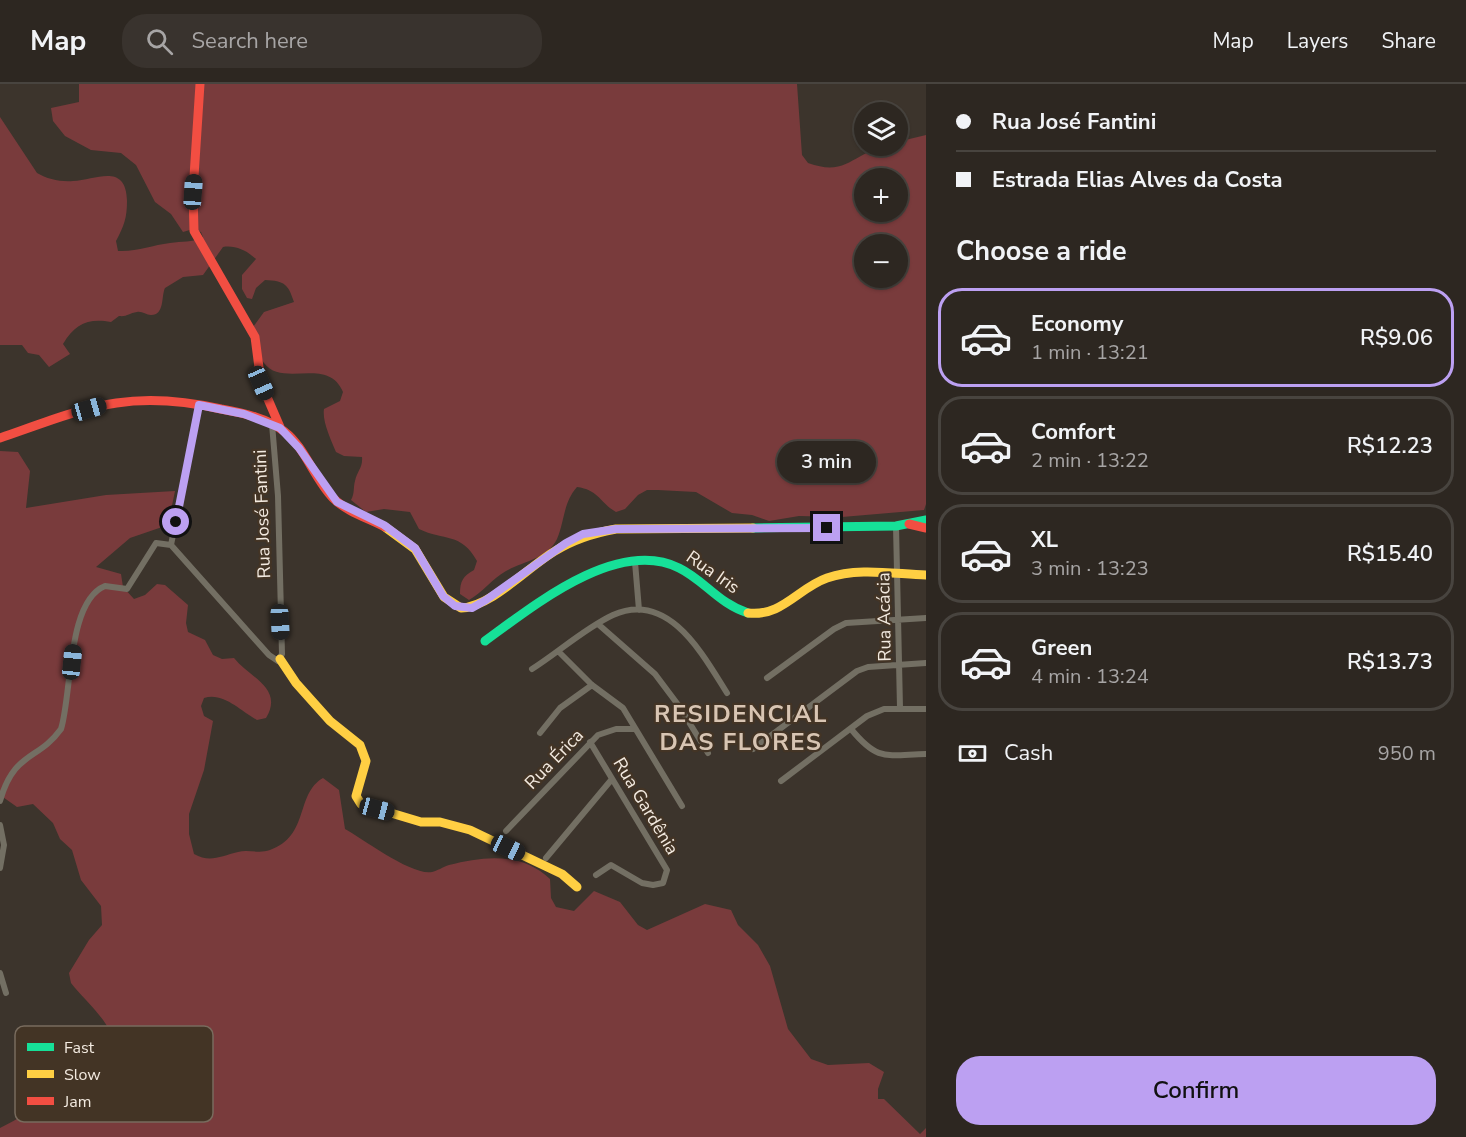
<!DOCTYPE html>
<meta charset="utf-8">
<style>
:root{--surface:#2d2721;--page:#39332e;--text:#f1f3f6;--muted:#a7a5a5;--line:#48443f;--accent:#bca0f2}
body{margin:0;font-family:"Nunito Sans",sans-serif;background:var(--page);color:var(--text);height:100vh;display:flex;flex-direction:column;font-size:22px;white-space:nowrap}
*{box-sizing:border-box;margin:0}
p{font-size:20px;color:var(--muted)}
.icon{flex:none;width:33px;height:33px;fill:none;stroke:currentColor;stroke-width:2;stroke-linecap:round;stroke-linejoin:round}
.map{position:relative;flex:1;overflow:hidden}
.panel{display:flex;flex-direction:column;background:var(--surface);width:540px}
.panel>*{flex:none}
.guide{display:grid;align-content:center;height:132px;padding:0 30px;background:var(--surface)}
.fabs{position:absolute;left:854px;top:18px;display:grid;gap:12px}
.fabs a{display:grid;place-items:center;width:54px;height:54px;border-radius:50%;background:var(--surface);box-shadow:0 2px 4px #0004,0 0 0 2px var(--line);font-size:30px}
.end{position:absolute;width:27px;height:27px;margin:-14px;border:8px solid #bca0f2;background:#111;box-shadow:0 0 0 3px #111}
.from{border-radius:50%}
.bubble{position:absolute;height:42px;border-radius:21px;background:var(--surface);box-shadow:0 2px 4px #0004,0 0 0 2px var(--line);font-size:20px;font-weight:600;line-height:42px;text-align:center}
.car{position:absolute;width:18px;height:36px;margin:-18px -9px;border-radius:8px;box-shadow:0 0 4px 2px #0007;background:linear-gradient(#222 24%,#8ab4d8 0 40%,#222 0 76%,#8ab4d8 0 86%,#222 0)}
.guide b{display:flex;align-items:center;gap:21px;height:57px;font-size:22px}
.guide b+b{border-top:2px solid var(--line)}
.guide i{width:15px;height:15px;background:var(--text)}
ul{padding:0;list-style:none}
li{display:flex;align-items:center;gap:18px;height:99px;margin:0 12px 9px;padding:0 18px;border:3px solid var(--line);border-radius:24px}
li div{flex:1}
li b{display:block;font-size:22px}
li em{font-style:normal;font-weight:600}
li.selected{border-color:var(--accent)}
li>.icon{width:54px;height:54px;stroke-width:1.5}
h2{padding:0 30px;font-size:27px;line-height:72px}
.pay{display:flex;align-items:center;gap:15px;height:66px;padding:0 30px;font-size:22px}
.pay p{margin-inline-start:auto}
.action{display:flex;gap:12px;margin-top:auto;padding:12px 30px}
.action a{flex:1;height:69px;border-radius:24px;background:var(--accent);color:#111;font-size:24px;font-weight:600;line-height:69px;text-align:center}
header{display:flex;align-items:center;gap:36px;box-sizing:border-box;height:84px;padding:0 30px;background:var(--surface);border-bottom:2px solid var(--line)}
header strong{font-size:28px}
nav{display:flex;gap:33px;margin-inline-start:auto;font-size:21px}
.search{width:420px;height:54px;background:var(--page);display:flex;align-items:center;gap:15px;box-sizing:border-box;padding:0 21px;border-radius:24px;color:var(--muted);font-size:22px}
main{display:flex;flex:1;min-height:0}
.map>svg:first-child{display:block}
</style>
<header>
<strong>Map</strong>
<div class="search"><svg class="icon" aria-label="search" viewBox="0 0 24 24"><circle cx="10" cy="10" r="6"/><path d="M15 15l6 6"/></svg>Search here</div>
<nav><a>Map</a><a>Layers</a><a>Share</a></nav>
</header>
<main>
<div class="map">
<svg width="926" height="1053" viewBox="0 0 926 1053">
<rect width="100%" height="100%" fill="#3c342c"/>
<path fill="#793b3c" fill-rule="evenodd" d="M79 0H797L802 71 808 79C852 95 854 62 897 62V58L926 51V420L924 426 842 433 799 432 769 437 752 431 732 429 696 408 658 406H647L638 411 625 425 616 428C599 418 599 406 577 403 563 419 565 436 557 455 547 475 524 477 506 487 492 495 483 508 469 516L460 510C460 497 463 492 474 486L477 477C461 448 444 457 419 445L410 428 384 425 366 428 351 416C355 409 353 404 355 397 357 387 363 384 362 373L344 372 336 368C331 356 322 337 324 325L340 317 343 308C328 272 282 304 264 279 257 270 256 253 253 243L264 228 294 218C288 200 285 197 265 196L256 204 252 215 247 214 242 205V191L256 175C247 167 236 161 223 163L203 191 183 193 165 204C161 212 165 231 151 231 146 231 142 227 137 228 129 229 127 233 119 232L111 238C88 234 75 240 63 260L70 270 49 283 39 271 28 269 22 261H0V33L37 89C47 95 60 98 73 97 96 96 126 78 127 117 127 134 124 142 116 157L118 167C137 168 152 161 170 159 182 157 192 159 203 153L201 148 193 145 183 148 171 130 155 118 136 81 121 69 91 66 65 52 53 37 51 24 79 18ZM864 94H897V128H864ZM864 160H897V194H864Z
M0 367 18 368 30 387 26 424 106 411 175 407 168 441 130 454 96 483 121 490 123 503 134 515 145 511 157 500 165 501 188 521 186 539 188 548 205 556 213 571 222 575 234 574C250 594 284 604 266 634L257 636C240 627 224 608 204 614L201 622 204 632 213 637 204 686 189 730V750L194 770C210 779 221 772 238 768 248 765 259 770 270 766 310 752 295 710 323 694L339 706 345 745C363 755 412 792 432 788 437 787 443 783 449 781 485 772 521 768 550 795L551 814 556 823 574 827 594 807 620 818 638 841 647 846 705 820 731 826 738 841 758 861 770 882 788 945 811 975 828 981 869 979 884 988 878 1005V1015H884L920 1050 926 1044V1053H0V1044C9 1039 18 1035 26 1029 36 1022 38 1012 52 1010 64 1008 72 1016 85 1014 93 1001 105 992 111 981 128 951 88 921 71 899L69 889 89 856 102 841 101 822 81 796 72 766 60 755 53 739 33 720 17 723 0 711Z"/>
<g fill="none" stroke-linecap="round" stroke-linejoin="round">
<path stroke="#736f63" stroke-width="6" d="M896 442 900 624
M171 461 269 571 278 577 282 570 278 412 272 340
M171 461 199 322
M635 478 639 526
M598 540 655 590 679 622 708 669
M559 568 592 601 623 624 682 722
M532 585C559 568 585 544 613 531 669 506 703 571 727 609
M767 594 834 545 846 539 926 534
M851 645C878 678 886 671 926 670
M540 649 560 624 592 601
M590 658 667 786 663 799 653 801 642 799 611 781 596 791
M753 665 857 587 868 583 926 579
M781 697 867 632 884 625H926
M0 717C14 667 38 677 61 645 72 610 67 517 105 502L127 505 156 459 171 461
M0 741 4 761 0 784
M506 747 598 651 616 645H635
M546 774 612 695
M0 889 6 909"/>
<path stroke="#16e098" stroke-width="9" d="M753 444 896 442 926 436
M485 557C532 523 617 453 679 484 704 496 719 520 748 529"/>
<path stroke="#ffcf43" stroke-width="9" d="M385 443 415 465 444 513 461 524C491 523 528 483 555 467 574 455 594 449 616 445L753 444
M748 529C782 533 798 504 827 494 858 483 894 490 926 491
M280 575 296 599 330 637 360 661 366 677 356 712 361 720 421 738H440L470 746 562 790 577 803"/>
<path stroke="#f24e42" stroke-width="9" d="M200 0 193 108 194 147 255 253 261 299 280 343
M0 354C86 324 128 304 221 325 243 329 268 334 285 348 304 362 315 396 333 414 347 428 368 434 385 443
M909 440 926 444"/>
</g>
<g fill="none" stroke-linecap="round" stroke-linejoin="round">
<path stroke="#bca0f2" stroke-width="8" d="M176 438 199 321 244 330 280 344 299 364 337 418 384 441 415 464 443 512 455 522 472 524 486 516 566 459 583 450 616 445 827 444"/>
</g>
<g text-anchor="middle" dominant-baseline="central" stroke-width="4.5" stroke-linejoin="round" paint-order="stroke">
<g font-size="18" fill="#f3eae0" stroke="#433425">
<text transform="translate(262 430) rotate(-92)">Rua José Fantini</text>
<text transform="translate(713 488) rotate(35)">Rua Iris</text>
<text transform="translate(884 533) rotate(-91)">Rua Acácia</text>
<text transform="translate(554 675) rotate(-46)">Rua Érica</text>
<text transform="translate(646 722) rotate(59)">Rua Gardênia</text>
</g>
<g font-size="24" font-weight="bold" letter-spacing="1.5" fill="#d8c5b3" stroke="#433425">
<text x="741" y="630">RESIDENCIAL<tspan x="741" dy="28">DAS FLORES</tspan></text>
</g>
</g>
<rect x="15" y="942" width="198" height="96" rx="9" fill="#433425" stroke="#786b5d" stroke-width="1.5"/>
<rect x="27" y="959" width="27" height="8" fill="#16e098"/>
<rect x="27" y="986" width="27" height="8" fill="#ffcf43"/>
<rect x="27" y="1013" width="27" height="8" fill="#f24e42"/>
<g font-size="16" fill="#f3eae0">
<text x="64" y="969">Fast</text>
<text x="64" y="996">Slow</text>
<text x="64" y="1023">Jam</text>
</g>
</svg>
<div class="fabs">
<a><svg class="icon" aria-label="layers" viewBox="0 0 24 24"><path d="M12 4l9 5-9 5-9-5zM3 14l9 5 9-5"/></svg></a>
<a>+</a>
<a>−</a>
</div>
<i class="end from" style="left:176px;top:438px"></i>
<i class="end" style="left:827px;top:444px"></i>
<div class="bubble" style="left:777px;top:357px;width:99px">3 min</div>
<i class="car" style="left:193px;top:108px;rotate:4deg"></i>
<i class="car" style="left:261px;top:299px;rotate:156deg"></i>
<i class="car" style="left:89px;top:325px;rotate:74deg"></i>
<i class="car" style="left:280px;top:538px;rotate:177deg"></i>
<i class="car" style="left:72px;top:578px;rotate:6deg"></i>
<i class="car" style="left:377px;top:725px;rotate:105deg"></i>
<i class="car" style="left:508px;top:764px;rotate:115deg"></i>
</div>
<section class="panel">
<div class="guide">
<b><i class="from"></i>Rua José Fantini</b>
<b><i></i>Estrada Elias Alves da Costa</b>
</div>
<h2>Choose a ride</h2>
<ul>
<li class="selected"><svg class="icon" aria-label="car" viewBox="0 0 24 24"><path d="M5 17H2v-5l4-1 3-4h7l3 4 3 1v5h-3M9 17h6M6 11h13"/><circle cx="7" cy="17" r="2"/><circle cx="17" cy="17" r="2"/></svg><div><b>Economy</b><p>1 min · 13:21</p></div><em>R$9.06</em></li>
<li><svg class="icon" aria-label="car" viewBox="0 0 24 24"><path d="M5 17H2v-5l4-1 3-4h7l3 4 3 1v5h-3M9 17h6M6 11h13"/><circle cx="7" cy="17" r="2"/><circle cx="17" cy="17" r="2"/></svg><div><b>Comfort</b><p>2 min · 13:22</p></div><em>R$12.23</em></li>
<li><svg class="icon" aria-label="car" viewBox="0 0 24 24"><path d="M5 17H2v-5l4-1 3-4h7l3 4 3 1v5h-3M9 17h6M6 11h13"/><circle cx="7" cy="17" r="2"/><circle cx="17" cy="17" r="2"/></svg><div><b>XL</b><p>3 min · 13:23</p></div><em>R$15.40</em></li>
<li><svg class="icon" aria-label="car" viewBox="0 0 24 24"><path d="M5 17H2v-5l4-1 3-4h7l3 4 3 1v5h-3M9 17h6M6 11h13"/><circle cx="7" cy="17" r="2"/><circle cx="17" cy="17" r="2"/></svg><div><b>Green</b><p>4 min · 13:24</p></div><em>R$13.73</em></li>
</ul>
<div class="pay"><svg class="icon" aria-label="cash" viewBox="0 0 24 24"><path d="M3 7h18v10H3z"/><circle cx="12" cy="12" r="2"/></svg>Cash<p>950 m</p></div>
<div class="action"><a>Confirm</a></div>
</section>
</main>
